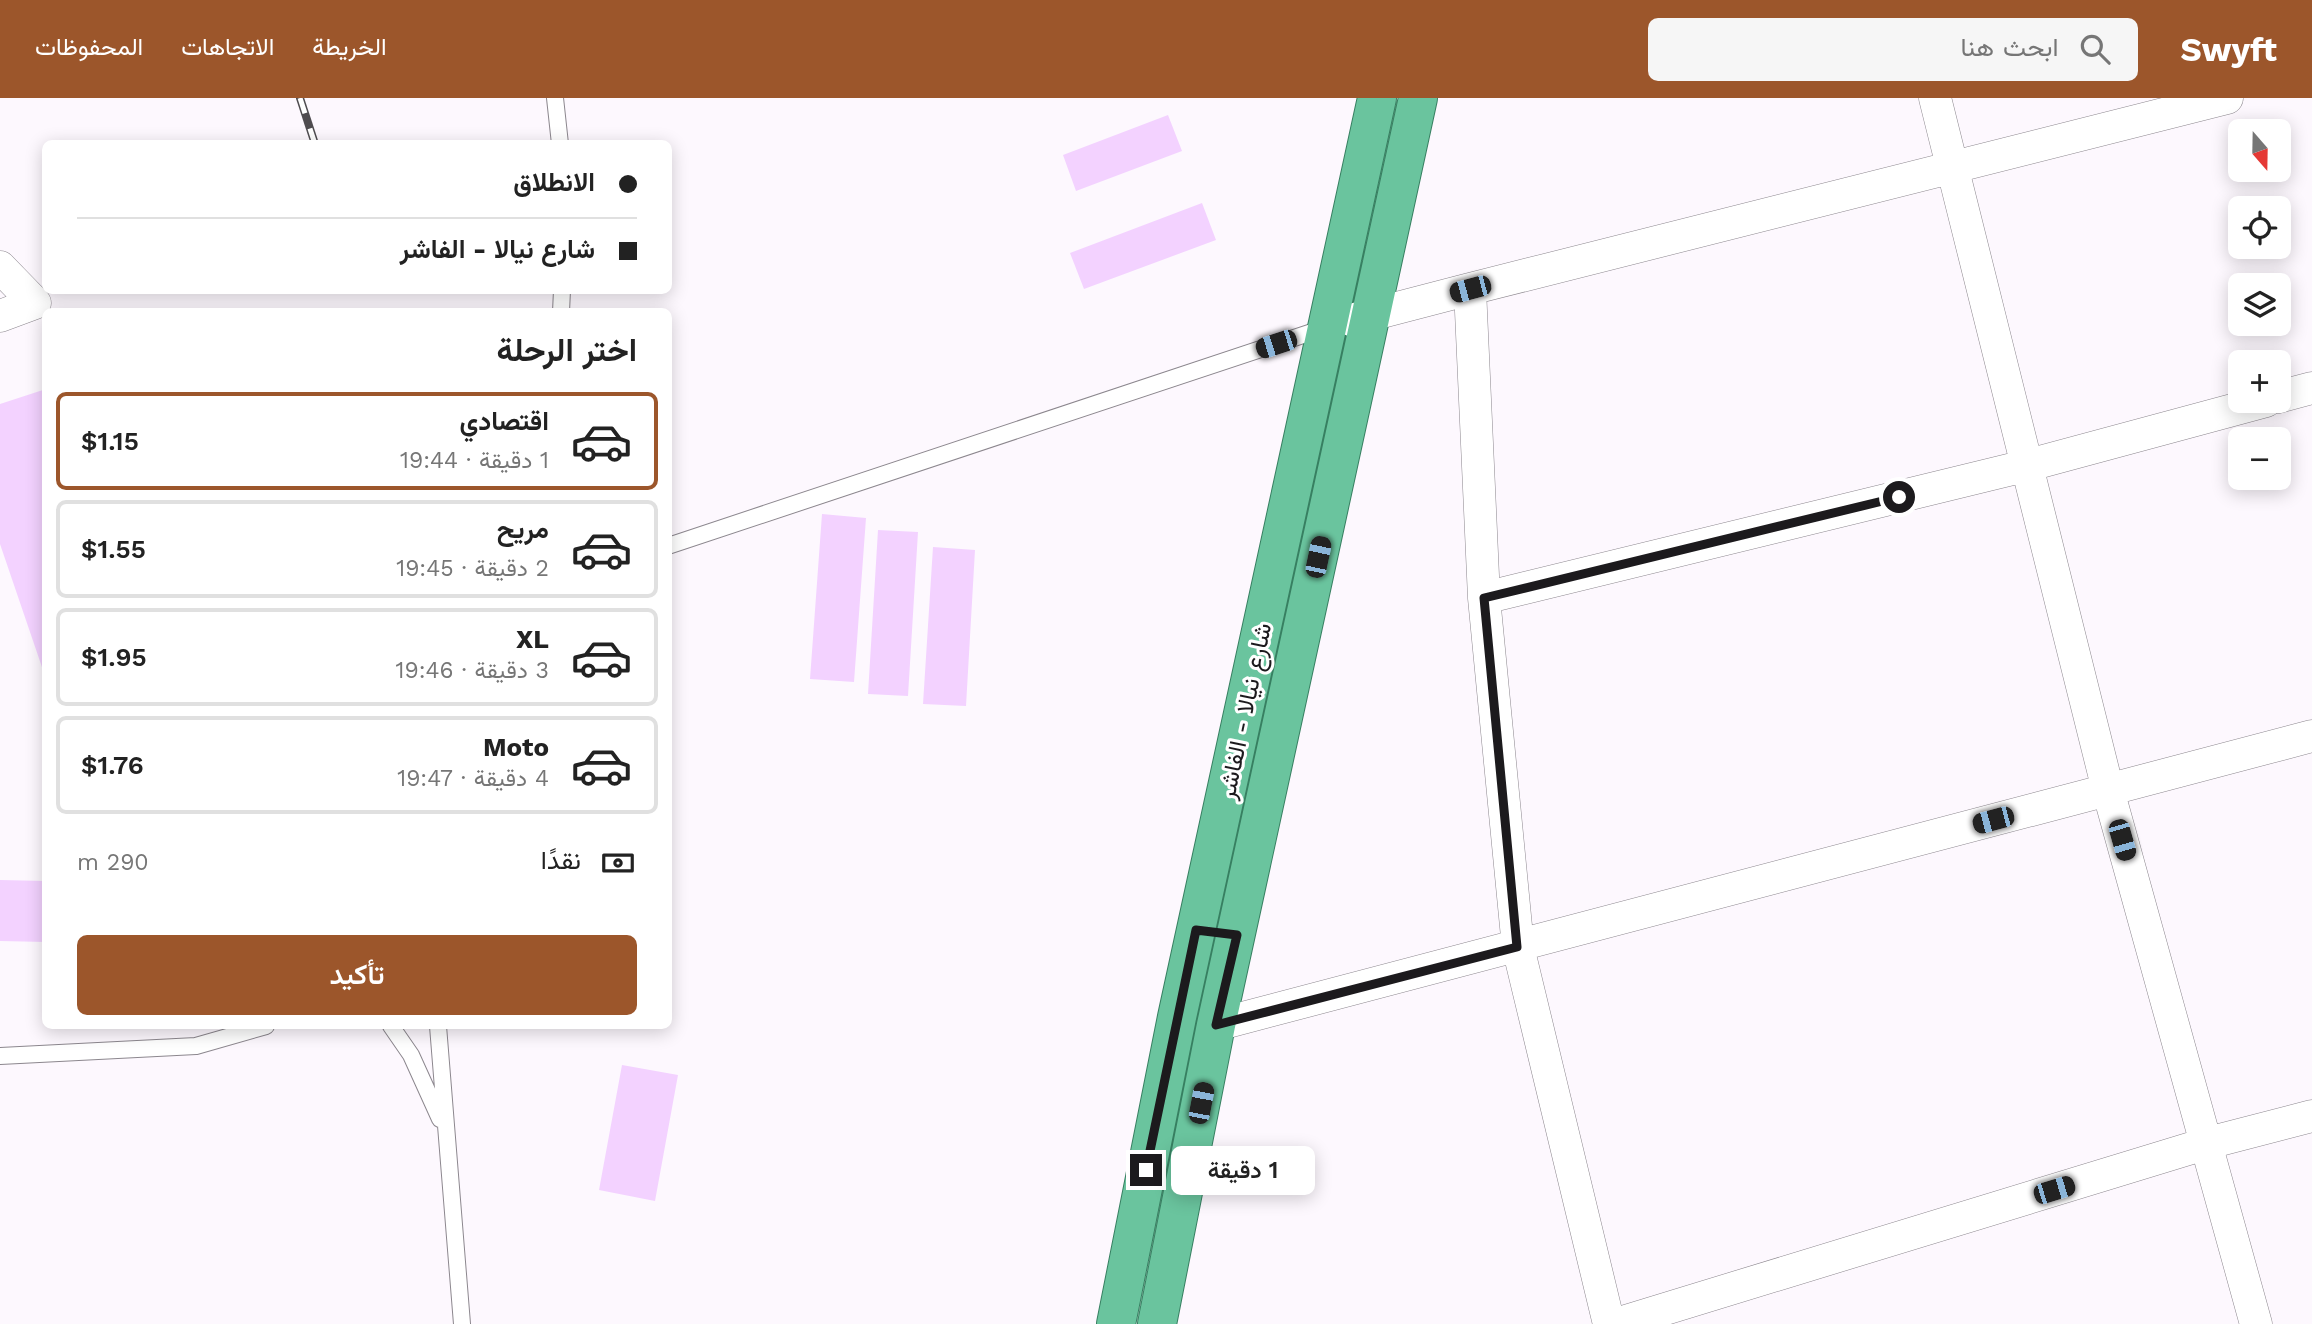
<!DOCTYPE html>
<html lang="ar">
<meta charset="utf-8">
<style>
:root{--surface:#fff;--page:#f6f6f6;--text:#222;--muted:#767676;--line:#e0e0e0;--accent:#9c562b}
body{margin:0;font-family:"Work Sans",Vazirmatn,sans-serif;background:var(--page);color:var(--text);direction:rtl;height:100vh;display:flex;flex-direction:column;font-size:26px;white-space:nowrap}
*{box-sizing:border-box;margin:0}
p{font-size:23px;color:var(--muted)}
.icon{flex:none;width:38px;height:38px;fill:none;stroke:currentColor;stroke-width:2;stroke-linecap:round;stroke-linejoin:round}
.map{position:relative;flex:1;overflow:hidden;direction:ltr}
.panel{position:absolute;left:42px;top:210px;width:630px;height:721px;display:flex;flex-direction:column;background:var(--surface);border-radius:10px;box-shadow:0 4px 18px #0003;direction:rtl}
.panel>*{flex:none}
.banner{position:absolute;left:42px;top:42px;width:630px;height:154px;border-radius:10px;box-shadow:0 4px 18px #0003;direction:rtl;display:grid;align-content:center;height:154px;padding:0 35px;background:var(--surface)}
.needle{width:46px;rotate:160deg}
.controls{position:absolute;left:2228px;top:21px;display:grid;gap:14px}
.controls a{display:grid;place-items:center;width:63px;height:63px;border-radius:10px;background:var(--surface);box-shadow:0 4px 18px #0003;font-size:35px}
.end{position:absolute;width:32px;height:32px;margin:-16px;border:9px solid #1c1a1d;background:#fff;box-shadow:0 0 0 4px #fff}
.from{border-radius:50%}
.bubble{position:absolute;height:49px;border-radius:10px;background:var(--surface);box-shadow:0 4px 18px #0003;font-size:23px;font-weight:600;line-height:49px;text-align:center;direction:rtl}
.car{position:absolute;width:21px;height:42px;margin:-21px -10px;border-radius:9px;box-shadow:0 0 5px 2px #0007;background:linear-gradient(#222 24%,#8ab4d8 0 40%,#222 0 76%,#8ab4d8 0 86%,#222 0)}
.banner b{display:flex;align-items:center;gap:24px;height:66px;font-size:26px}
.banner b+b{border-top:2px solid var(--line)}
.banner i{width:18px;height:18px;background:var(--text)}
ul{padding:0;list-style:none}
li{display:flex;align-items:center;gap:21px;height:98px;margin:0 14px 10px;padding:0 21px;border:4px solid var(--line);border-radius:10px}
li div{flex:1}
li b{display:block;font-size:26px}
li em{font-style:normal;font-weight:600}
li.selected{border-color:var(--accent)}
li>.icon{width:63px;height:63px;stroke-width:1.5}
h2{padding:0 35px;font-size:32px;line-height:84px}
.pay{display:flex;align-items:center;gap:18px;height:77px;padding:0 35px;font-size:26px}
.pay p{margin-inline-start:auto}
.cta{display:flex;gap:14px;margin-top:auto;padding:14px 35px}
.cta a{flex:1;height:80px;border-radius:10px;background:var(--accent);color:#fff;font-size:28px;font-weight:600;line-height:80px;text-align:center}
header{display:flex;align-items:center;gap:42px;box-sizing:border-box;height:98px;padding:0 35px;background:var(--accent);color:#fff}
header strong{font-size:33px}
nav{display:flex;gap:38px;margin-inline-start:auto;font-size:24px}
.search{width:490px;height:63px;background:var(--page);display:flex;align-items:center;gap:18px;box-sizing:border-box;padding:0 24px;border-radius:10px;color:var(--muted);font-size:26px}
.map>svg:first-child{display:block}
</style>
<header>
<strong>Swyft</strong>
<div class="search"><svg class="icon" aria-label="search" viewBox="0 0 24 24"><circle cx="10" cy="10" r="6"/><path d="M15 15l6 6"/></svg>ابحث هنا</div>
<nav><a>الخريطة</a><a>الاتجاهات</a><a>المحفوظات</a></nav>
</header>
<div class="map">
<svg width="2312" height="1226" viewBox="0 0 2312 1226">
<rect width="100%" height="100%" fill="#fdf8fe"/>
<path fill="#f3d2ff" d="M1168 17 1182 53 1076 93 1063 57Z
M1202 105 1216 142 1084 191 1070 155Z
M46 291V578H45L0 446V306Z
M822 416 866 420 854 584 810 581Z
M878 432 918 434 908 598 868 596Z
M933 449 975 452 966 608 923 606Z
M0 782 46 783V844L0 843Z
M622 967 678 977 655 1103 599 1092Z"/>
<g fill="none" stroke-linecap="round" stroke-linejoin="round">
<defs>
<path id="service" d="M555 0 560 46
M561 214 562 192
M668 448 1324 230
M391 928 411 957 440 1021
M438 928 462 1226
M0 958 196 948 266 928"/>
<path id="minor" d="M1935 0 2108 692 2256 1226
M0 169 35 205 0 218
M1470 191 2227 0
M1351 222 1470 191 1484 500 1518 849 1609 1226
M2278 299 2312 290
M1484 500 2029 367 2266 303
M1216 927 2312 638
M1616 1226 2208 1045 2312 1018"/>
<path id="trunk" d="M1116 1226 1177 919 1377 0
M1157 1226 1216 927 1418 0"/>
</defs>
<use href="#service" stroke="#8c878e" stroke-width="18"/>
<use href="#minor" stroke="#8c878e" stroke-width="33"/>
<use href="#trunk" stroke="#377f61" stroke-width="40"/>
<use href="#service" stroke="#fff" stroke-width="16"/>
<use href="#minor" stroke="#fff" stroke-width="32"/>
<use href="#trunk" stroke="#6ac49e" stroke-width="38"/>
<defs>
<path id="rail" d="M300 0 315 46"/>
</defs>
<use href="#rail" stroke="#4f4c50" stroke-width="8"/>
<use href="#rail" stroke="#fff" stroke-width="5" stroke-dasharray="16" stroke-linecap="butt"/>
</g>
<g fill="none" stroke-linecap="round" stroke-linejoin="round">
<path stroke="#1c1a1d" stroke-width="9" d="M1146 1072 1196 832 1237 837 1216 927 1517 849 1484 500 1899 399"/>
</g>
<g text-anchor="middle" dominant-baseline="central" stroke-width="6" stroke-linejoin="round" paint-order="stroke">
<g font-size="24" fill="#1c1a1d" stroke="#fff">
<text transform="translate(1245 613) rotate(-78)">شارع نيالا - الفاشر</text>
</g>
</g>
</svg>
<div class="controls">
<a><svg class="needle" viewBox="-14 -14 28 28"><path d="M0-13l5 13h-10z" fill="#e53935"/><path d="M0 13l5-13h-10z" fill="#767676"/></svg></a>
<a><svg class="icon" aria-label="locate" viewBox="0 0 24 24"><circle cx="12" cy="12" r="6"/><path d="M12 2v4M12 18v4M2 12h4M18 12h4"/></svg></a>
<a><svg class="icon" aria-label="layers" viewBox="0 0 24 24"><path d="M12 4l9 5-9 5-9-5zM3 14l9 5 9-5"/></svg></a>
<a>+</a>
<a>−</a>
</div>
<i class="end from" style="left:1899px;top:399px"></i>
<i class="end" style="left:1146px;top:1072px"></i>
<div class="bubble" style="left:1171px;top:1048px;width:144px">1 دقيقة</div>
<i class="car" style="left:1470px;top:191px;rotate:255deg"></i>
<i class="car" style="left:1276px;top:246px;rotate:252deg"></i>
<i class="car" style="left:1318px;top:459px;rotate:12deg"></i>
<i class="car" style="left:1993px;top:722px;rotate:255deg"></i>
<i class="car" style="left:2122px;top:742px;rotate:164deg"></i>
<i class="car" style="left:1201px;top:1005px;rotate:11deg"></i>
<i class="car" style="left:2054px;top:1092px;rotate:73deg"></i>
<div class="banner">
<b><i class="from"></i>الانطلاق</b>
<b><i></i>شارع نيالا - الفاشر</b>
</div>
<section class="panel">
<h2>اختر الرحلة</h2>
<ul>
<li class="selected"><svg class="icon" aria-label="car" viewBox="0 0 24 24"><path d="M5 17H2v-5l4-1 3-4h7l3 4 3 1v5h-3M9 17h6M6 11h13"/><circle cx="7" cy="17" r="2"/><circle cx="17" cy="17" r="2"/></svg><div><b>اقتصادي</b><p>1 دقيقة · 19:44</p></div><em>$1.15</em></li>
<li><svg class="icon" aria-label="car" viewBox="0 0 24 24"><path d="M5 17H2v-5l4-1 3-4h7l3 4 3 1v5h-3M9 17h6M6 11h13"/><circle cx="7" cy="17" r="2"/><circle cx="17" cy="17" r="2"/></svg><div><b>مريح</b><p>2 دقيقة · 19:45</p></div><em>$1.55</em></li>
<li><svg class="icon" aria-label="car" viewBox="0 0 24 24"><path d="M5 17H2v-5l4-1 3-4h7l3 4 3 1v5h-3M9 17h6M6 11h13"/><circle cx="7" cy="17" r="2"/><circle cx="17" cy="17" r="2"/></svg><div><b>XL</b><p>3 دقيقة · 19:46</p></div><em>$1.95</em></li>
<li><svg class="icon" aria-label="car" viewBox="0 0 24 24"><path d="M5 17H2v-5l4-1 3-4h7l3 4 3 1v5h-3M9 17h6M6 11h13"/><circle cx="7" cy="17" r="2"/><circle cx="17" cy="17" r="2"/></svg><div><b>Moto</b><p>4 دقيقة · 19:47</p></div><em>$1.76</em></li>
</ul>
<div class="pay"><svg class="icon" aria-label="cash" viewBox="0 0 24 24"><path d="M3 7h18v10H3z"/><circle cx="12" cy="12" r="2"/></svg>نقدًا<p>290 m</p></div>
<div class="cta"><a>تأكيد</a></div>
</section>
</div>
